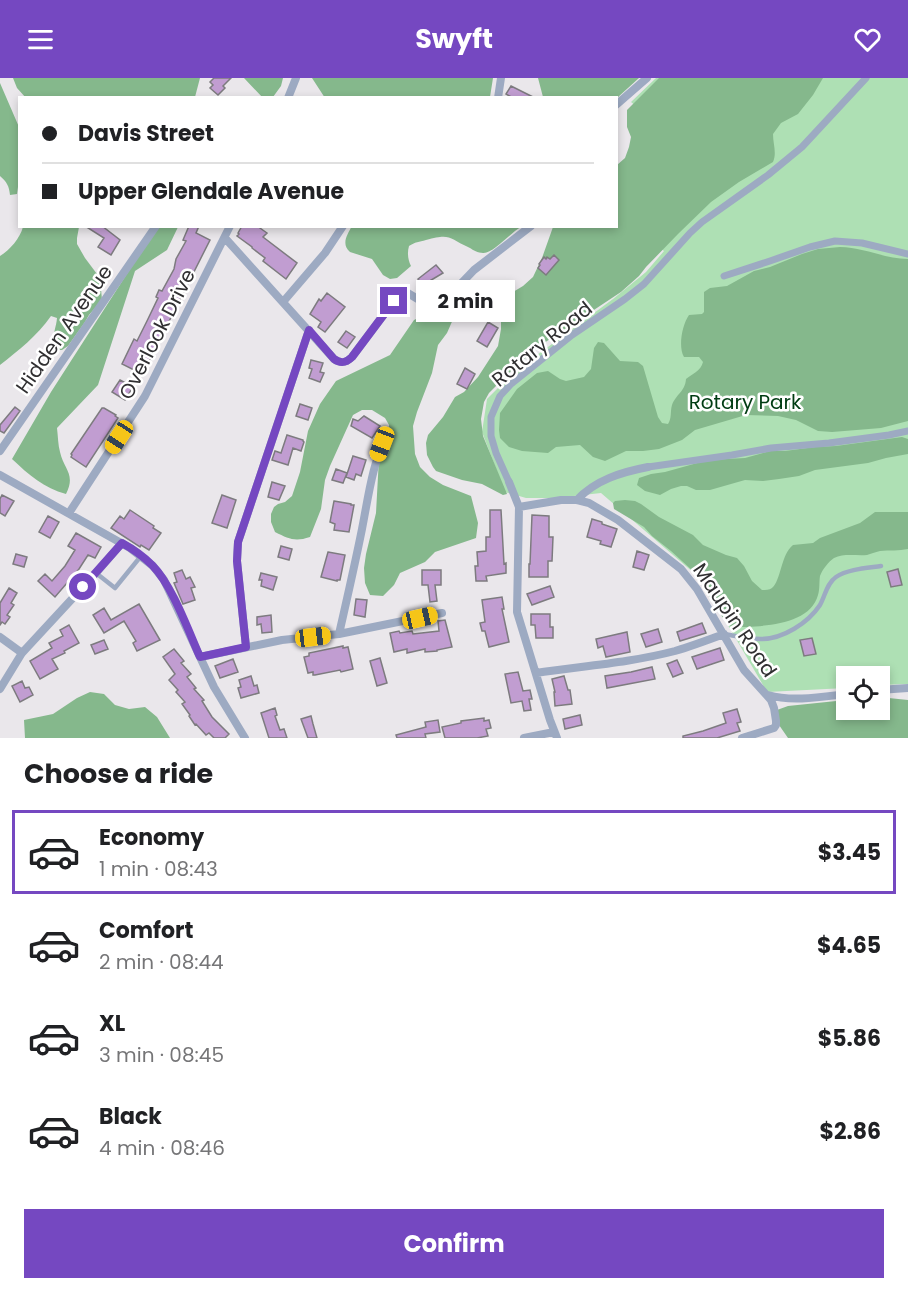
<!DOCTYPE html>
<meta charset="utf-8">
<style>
:root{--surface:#fff;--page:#f6f6f6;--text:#202124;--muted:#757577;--line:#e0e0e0;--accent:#7548c1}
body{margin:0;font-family:Poppins,sans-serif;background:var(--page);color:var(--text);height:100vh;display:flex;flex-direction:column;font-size:22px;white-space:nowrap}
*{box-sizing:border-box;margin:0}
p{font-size:20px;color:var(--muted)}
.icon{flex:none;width:33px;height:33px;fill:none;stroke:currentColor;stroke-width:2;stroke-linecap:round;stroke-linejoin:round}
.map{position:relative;height:660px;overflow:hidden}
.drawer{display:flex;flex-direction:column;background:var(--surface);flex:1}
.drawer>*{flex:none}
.guide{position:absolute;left:18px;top:18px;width:600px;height:132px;border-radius:0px;box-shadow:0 3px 9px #0003;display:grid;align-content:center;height:132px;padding:0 24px;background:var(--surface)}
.controls{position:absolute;left:836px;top:588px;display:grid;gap:12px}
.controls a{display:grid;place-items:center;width:54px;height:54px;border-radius:0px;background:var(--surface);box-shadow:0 3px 9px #0003;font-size:30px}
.end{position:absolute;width:27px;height:27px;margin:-14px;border:8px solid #7548c1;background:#fff;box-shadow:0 0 0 3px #fff}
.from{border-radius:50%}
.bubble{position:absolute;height:42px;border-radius:0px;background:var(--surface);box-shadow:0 3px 9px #0003;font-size:20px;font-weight:700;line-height:42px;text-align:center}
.car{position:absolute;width:18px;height:36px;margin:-18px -9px;border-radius:8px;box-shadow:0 0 4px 2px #0007;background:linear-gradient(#f5c518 24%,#345 0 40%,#f5c518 0 76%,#345 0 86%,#f5c518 0)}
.guide b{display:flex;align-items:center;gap:21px;height:57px;font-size:22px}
.guide b+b{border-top:2px solid var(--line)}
.guide i{width:15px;height:15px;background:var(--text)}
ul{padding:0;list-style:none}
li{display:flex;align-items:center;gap:18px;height:84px;margin:0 12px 9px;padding:0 12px;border:3px solid transparent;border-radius:0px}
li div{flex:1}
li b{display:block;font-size:22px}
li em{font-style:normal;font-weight:700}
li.selected{border-color:var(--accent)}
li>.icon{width:54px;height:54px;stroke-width:1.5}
h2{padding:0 24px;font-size:27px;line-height:72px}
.primary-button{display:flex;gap:12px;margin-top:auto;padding:12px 24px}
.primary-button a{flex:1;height:69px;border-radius:0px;background:var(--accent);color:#fff;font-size:24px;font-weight:700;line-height:69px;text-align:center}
header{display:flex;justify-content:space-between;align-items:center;height:78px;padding:0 24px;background:var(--accent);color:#fff;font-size:27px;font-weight:700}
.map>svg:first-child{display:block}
</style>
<header><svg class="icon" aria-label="menu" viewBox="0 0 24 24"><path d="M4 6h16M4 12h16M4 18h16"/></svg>Swyft<svg class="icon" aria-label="heart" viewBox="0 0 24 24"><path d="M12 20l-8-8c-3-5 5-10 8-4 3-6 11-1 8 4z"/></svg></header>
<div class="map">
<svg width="908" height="660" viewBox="0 0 908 660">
<rect width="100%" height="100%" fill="#eae7eb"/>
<path fill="#aee0b4" d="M656 0H908V606L879 607V598H846V610L767 614 701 501 601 415 556 420H526L505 414 482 354 487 321 514 294 613 221 646 194 664 173 616 133 662 50 631 24Z"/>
<path fill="#85b88c" d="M13 0H200L195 19 26 20 17 10Z
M244 0H283L281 8 273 19 263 20Z
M312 0H493L490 19 325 20Z
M538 0H639L617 20 543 19Z
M659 0H823L813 17 798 36 781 45 773 56C773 66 777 75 773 84L739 104 711 124 678 156 646 189 639 198 621 214 541 267 515 289 489 315 484 324 481 341 483 358 507 416 503 417 482 406 462 402 436 393 433 389 427 377 426 365 428 357 443 339 455 319 464 314 478 299 498 268 501 251V233L510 221 513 214 523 208 533 199 542 180 553 149 616 148 617 87 625 80 629 69 631 59 627 49V32Z
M0 5 19 49 18 109 17 116 10 117C9 108 7 104 0 98Z
M352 148H521V149C511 154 493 176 483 175 478 175 473 172 470 170 448 160 451 155 426 162 419 164 415 164 409 168 407 175 408 182 411 188L397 200 390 201 383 197 372 181 350 174C341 166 347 157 352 148Z
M23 149H79L77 160V166L85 180 100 200 102 222 89 237 85 244 68 268 62 272H55C50 261 56 252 57 240L51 238C37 258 19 272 0 287V178C10 172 20 160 23 149Z
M157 149H178L167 172 135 193 98 307 57 350C58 358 58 367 60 374 64 392 76 396 66 416 44 410 29 397 12 381L51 314Z
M840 169C863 169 885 181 908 181V343L881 350 832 354 818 353 796 342 778 338 746 337 695 352 682 362 659 371 643 373H626L605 383 593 379 580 367 556 369 548 375 522 373 509 369 500 360 499 352 500 335 517 311 537 295 548 293 560 301 566 303 584 299 591 291 594 270 598 264 604 265 620 283 638 284 643 288 658 339 662 345 668 346C672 340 670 334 672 327 676 316 685 314 686 301 692 296 701 293 703 284L699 279H684C678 269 682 247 689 237L702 236 704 234V214L710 210 727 208 754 193 770 189 802 176 818 171Z
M458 230 447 255 438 267 432 295 417 334 413 348 415 376 420 389 430 399 443 407 471 418 478 445 476 460 435 474 425 484 400 495 394 507 383 518 370 517 365 505 364 490 366 476 376 435 379 380 389 355V347L385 340 372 332H362L353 337 330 388 325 402 321 431 310 459C295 464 289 461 275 454L271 444V436L274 429 278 426 285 424 292 418 300 394 308 353 320 326 336 303 390 277 414 242 426 236Z
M902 359 908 361V376L886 380 868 385 815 392 799 398 779 401 763 403 745 402 710 412H696L687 408H681L671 411 660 417 645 413 637 407 639 400 651 396 665 394 708 382 745 380 770 373H785L815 369 836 368Z
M625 422 635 423 641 426 659 439 693 457 703 467 726 477 737 480 744 488 752 503 762 512C766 512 769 512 772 510 781 503 781 476 793 467L813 465 820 460 860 445 875 434H908V471C899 473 889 472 880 473 875 474 871 476 867 477 856 478 844 475 834 480 829 483 822 492 820 498 819 504 820 511 818 517 810 548 759 549 732 549L729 547 723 540 694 494 671 473 652 458 644 449 614 431 613 425 615 423Z
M90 614 104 616 115 627 129 631 145 629 157 639 170 660H25L24 642 53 636 77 620Z
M879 619 908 622V660H788L779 647 777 632 788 628 846 622V632H879Z"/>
<path fill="#c19dd1" stroke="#7d7b7f" stroke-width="1.5" d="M214 0H231L223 8 225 10 218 17 210 10 213 7 210 4Z
M511 8 535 20H513L506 16Z
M85 148H102L120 162 111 177 98 169 104 160Z
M189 148H199L196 155 210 162 143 295H140L122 286 134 261 137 263 147 243 158 220 156 219 159 212 162 213 174 191 176 181 186 163 183 162Z
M242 148H257L267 155 263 159 297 185 286 201 263 183 265 180 252 170V169L237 158 239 156 238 155Z
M554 177 559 182 546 197 538 190 540 187 539 186 544 179 546 181 547 179 550 181Z
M436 187 443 195 423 207 418 201Z
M327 215 345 229 325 254 318 249 321 244 310 236 319 221 321 223Z
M488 244 498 250 487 269 477 263Z
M346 253 355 259 347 270 338 264Z
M311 282 323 285 320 294 324 295 320 304 309 300 312 291 309 290Z
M465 290 475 296 467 311 457 306Z
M120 302 133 309 125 322 112 314Z
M300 326 312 330 308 342 296 338Z
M15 329 20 333 4 355 0 353V347Z
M102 330H104L116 337 115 338 118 340 86 389 71 379 72 377 71 376Z
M364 338 380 348 372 360 351 348 353 341 358 343Z
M287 357 303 362V363L304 364 301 373 293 370 288 387 272 382 275 373 281 375Z
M353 378 366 382 361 398 356 396 354 402 346 399Z
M336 391 347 395 343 405 332 402Z
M272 404 285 408 279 422 268 419Z
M2 417 14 423 5 438 0 435V421Z
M222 417 236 422 227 450 212 445Z
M334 423 351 426V427H354L349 454 334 452 335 446 330 444Z
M130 432 154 448 153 450 161 455 149 472 141 467 140 469 111 450 120 438 124 441Z
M490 432H501L504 486 506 485V495L486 498 487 503H476L475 488H478L477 474 486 473V459H490Z
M532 437 549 438V459H553L552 483H548V499H529V486H530Z
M48 438 59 444 50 460 39 454Z
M592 441 602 444V446L617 451 611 469 600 466 601 463 587 459Z
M76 455 101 469 95 480 88 477 79 491 55 519 38 503 45 496 52 503 65 488 75 472 68 468Z
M281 468 292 471 289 482 278 479Z
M637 473 649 477 644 492 633 489Z
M328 474 345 477 340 502H337V503L321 499Z
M16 476 27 479 24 489 13 486Z
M898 491 902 507 891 509 887 494Z
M182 492 186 501 190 499 195 509 191 510 195 522 183 526 174 505 177 504 174 495Z
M422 492H441V507H435L437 523 430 524 428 507H422Z
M261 495 277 499 273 512 261 508 262 502H259Z
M550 508 554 519 532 527 527 516Z
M9 510 17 515 11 525 14 527 7 537 10 539 5 546 2 544 0 547V525Z
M502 519 504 531H502L509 564 489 569 485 553H482L480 545 485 544 482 522Z
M356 521 367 522 365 539 354 537Z
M139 526 160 562 137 573 133 565 136 563 124 543 104 555 93 537 104 530 111 542Z
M531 536H550V549H553V560H536L535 547H531Z
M271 537 272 554 262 555 261 546 257 547V539Z
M445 542 452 569 437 572V573L425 574V571L407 575V571L394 574 390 555 399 553 400 555 412 553 413 556 439 553 438 543Z
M702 545 706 555 680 563 677 554Z
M69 547 79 565 64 573 65 575 52 581 58 591 40 601 30 583 52 570 49 565 63 558 60 552Z
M658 551 662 564 646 569 641 556Z
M627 554 630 574 606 579 603 568 598 570 596 561Z
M812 560 816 576 804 578 800 562Z
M104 562 108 571 95 576 91 567Z
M343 568V570L348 569 353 591 341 594 340 592 315 597H313V594L308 595 304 579 309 578V575Z
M720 570 724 582 697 591 692 579Z
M174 571 184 583 181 585 191 596 187 599 196 610 194 611 204 622 202 623 212 639 229 656 225 660H214L209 655 206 657 196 646 195 647 189 638 190 637 182 626 185 624 176 614 178 612 169 602 175 596 163 579Z
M380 580 387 605 377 608 370 583Z
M233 581 238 594 220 600 215 588Z
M677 582 683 595 673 599 667 586Z
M652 589 655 601 607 610 605 598 631 594Z
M518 594 523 613 530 612 532 621H529L531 632 524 633 522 623 511 625 505 596Z
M251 598 254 608 257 607 259 615 241 620 238 610 241 609 239 602Z
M564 598 568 612H570L572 626 555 628 554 614H555L552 601Z
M22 603 25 610 29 609 33 617 20 624 12 608Z
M275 630 277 637 275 638 280 652 284 651 287 660H269L261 635Z
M737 631 741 644 737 645 740 653 717 660H683V658L703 653 726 645 723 635Z
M580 637 582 647 565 651 563 641Z
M311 638 313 646 317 660H308L301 641Z
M484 640V643L489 642 491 650 486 651 488 658 477 660H445L442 649 461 645V643Z
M438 642 440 654 425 656 426 660H397L396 657 426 649 425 644Z"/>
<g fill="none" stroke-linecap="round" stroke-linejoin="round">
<path stroke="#9daac2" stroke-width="4.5" d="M96 495 115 510 141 478
M724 556C736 558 749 561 761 561 783 561 808 545 820 527 825 518 827 505 836 499 848 491 867 490 881 488"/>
<path stroke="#9daac2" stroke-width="7" d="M724 198 770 183 810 169 835 163 862 165 908 176
M648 389 732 377 771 370 829 365 889 357 908 353
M509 404 496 375 491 358V339L500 318 511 306 572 257 625 221 644 206 690 155 702 144 768 97 802 69 866 0"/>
<path stroke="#9daac2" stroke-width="8" d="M288 20 296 0
M498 20 501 0
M616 27 647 0
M225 160 334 281C341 286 346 285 352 279L400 215 406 214 426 226 436 225 452 215 474 192 531 148
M283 224 325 175 343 148
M0 373 156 148
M0 397 130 470 153 488 164 502 214 609 245 660
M509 404 519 429 517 534 550 642 557 660
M577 422C595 402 622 394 648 389
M519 429 561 422H577L589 425 618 442 681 491 697 511 744 592 771 622 774 630 776 643V647L774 650 742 660
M69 435 145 318 230 148
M339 556C347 521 355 486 362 451 369 415 372 387 388 353
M0 559 22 575
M246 569 237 483 238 464 309 252
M200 579 282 562 339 556 442 535
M536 595C582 588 629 585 675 573 692 568 708 562 724 556
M0 611 22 575 96 495 122 465
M879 612 908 610
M768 617C792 624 821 619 846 616
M524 660 554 654"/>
</g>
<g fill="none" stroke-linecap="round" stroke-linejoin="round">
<path stroke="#7548c1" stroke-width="8" d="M83 509 122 465C133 471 143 478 152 487 172 507 188 552 200 579L246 569 237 483 238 464 309 252 334 281C341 286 346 285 352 279L394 223"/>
</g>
<g text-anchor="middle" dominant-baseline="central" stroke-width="5" stroke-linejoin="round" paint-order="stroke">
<g font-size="20" fill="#302f31" stroke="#fff">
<text transform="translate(64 251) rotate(-55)">Hidden Avenue</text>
<text transform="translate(157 256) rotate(-63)">Overlook Drive</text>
<text transform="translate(542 266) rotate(-39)">Rotary Road</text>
<text transform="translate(735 542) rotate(56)">Maupin Road</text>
</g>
<g font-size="20" fill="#003c13" stroke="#fff">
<text x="745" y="324">Rotary Park</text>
</g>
</g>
</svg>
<div class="controls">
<a><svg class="icon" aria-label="locate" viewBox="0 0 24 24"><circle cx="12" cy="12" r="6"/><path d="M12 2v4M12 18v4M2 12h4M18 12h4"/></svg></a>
</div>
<i class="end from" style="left:83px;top:509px"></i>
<i class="end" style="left:394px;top:223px"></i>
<div class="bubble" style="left:416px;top:202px;width:99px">2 min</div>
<i class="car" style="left:119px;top:359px;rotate:213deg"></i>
<i class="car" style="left:382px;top:366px;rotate:201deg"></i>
<i class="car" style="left:420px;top:540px;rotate:77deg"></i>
<i class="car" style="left:313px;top:559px;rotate:83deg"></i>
<div class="guide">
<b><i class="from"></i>Davis Street</b>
<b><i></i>Upper Glendale Avenue</b>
</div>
</div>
<section class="drawer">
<h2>Choose a ride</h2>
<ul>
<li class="selected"><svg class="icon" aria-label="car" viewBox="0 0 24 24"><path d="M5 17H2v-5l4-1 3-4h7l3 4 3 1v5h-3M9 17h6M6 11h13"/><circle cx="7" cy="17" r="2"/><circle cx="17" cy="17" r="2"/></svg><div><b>Economy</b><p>1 min · 08:43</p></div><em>$3.45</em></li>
<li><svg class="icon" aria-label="car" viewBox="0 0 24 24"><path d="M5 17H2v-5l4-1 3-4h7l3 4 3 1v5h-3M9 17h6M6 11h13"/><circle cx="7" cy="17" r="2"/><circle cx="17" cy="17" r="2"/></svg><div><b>Comfort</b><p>2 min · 08:44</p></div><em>$4.65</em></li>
<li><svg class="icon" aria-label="car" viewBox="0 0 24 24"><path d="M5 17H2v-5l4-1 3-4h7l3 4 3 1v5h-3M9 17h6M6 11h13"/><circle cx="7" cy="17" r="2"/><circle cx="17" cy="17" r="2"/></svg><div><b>XL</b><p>3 min · 08:45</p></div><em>$5.86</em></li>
<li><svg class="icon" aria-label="car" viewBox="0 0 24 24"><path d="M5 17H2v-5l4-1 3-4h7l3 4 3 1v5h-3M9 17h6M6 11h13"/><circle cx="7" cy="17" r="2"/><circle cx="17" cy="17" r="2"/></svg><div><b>Black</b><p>4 min · 08:46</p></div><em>$2.86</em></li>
</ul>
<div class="primary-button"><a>Confirm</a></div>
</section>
